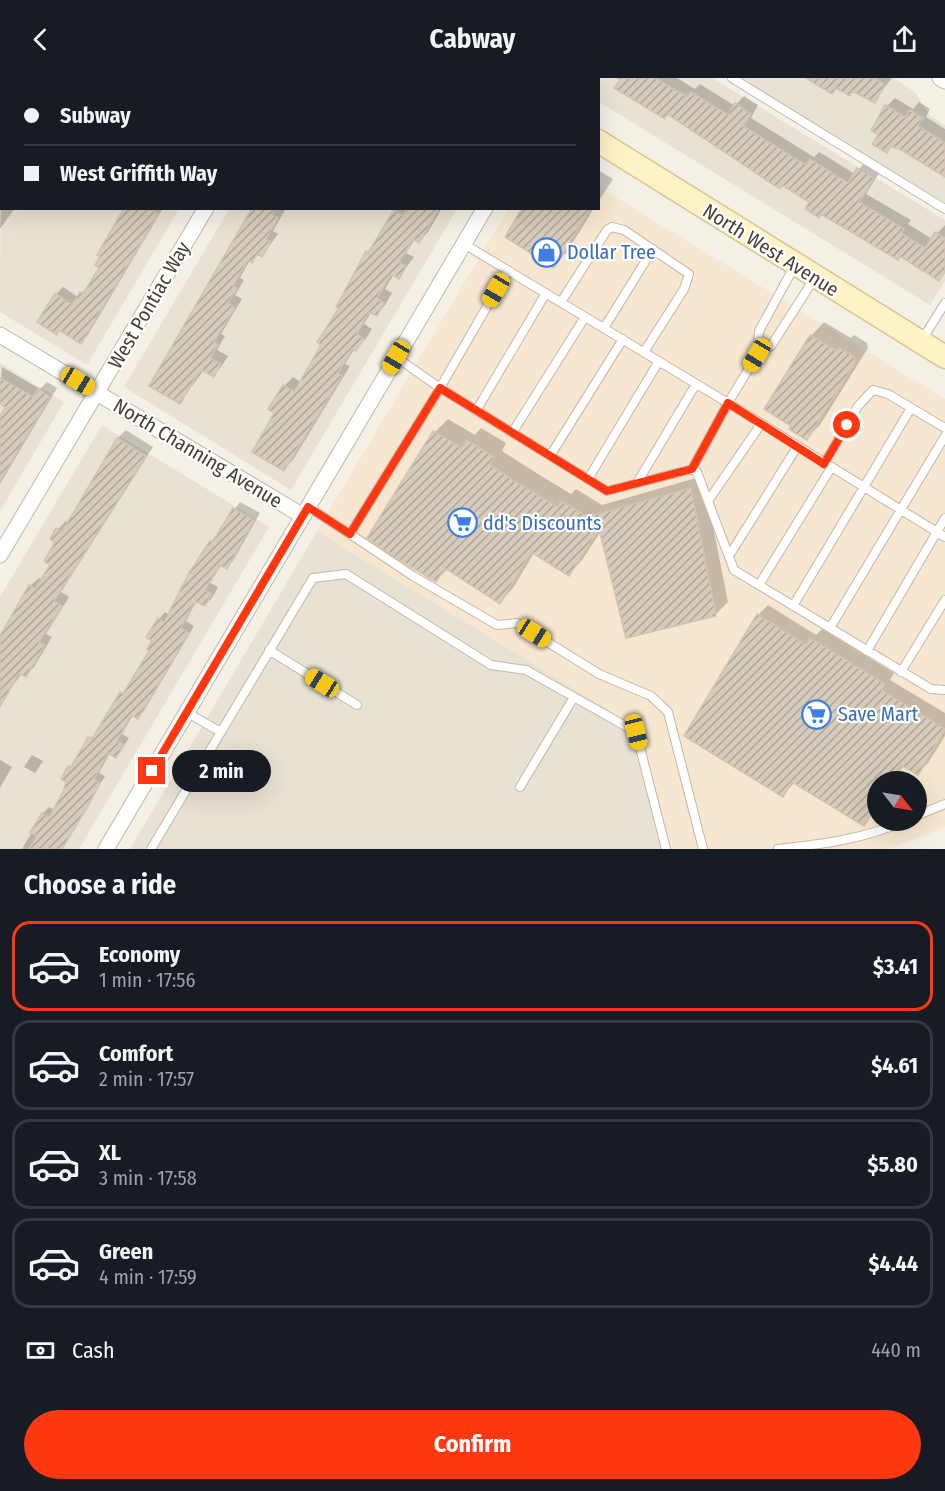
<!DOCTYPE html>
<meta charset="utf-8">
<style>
:root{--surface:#171b24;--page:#242831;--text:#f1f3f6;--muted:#9ea1a6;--line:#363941;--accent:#ff3812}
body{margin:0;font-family:"Fira Sans Condensed",sans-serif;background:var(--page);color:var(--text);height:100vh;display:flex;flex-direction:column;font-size:22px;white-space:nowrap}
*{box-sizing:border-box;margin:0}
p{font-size:20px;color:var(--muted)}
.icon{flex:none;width:33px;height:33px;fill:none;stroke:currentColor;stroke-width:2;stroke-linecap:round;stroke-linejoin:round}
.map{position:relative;height:771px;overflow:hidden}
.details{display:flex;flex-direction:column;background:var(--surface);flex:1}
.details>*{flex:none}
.hud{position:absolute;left:0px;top:0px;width:600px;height:132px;box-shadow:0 6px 24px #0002;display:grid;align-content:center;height:132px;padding:0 24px;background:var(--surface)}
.needle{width:39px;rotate:121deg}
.controls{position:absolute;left:867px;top:693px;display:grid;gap:12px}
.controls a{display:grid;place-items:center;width:60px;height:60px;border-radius:50%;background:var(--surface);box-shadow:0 6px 24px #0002;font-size:30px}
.end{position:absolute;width:27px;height:27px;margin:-14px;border:8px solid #ff3812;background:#fff;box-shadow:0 0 0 3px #fff}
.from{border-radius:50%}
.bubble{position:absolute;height:42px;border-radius:21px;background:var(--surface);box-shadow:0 6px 24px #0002;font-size:20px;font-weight:700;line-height:42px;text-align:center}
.car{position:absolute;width:18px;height:36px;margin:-18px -9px;border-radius:8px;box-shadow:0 0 4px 2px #0007;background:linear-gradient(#f5c518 24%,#345 0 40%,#f5c518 0 76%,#345 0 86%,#f5c518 0)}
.hud b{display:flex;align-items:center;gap:21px;height:57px;font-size:22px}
.hud b+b{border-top:2px solid var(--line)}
.hud i{width:15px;height:15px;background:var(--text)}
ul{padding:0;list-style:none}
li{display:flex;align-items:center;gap:18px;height:90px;margin:0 12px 9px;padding:0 12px;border:3px solid var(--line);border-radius:18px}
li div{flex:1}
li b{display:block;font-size:22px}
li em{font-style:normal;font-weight:700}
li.current{border-color:var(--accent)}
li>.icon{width:54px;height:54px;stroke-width:1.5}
h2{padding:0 24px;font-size:27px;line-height:72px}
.pay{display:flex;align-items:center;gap:15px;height:66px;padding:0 24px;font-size:22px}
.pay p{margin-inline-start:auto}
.cta{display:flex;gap:12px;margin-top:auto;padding:12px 24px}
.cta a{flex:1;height:69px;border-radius:36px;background:var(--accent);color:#fff;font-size:24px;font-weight:700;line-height:69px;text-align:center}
header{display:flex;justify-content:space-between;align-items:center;height:78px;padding:0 24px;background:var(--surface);font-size:27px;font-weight:700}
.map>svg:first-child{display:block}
</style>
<header><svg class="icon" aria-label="back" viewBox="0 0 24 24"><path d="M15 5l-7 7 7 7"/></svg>Cabway<svg class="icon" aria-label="share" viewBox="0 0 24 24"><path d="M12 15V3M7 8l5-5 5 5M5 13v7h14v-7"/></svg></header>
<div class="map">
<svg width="945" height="771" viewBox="0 0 945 771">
<defs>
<pattern id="building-hatch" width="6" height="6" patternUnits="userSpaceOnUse" patternTransform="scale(1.5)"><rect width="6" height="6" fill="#d7ccbb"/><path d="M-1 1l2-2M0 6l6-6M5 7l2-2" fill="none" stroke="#b0a799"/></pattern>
</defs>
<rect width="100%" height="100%" fill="#f4f0e6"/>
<path fill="#e8e2d4" d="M584 0H712L945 142V203L930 227 599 24 598 2Z
M740 0H894L916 15 930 38 945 47V125Z
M1 44 2 130 179 131 87 287 0 234Z
M229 131H457L291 412 124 309Z
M0 285 64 324 0 433Z
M102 347 269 449 79 771H0V519Z
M317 453 642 652 670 771H130Z"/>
<path fill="#f7e7d0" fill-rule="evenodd" d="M599 109 945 321V749L889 771H670L641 652 317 453 508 131 598 130ZM878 704H916V742H878Z"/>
<path fill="#0003" d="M51 0H101L50 2Z
M206 0H240L205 2Z
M330 0H363L329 2Z
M617 0H677L695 11 700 6 735 28 744 18 758 27 751 40 814 79 819 74 855 96 866 83 881 92 866 116 911 142 908 146 932 161 945 147V195L939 201 668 35 664 39Z
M809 0H892L874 23 853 11Z
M895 20 913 31 919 24 930 31 926 39 945 51V96L893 67 886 73 880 56 887 28Z
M2 84V130H15L0 151Z
M598 92 613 101 598 124Z
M127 130H163L88 257 81 264 60 251 57 255 56 216 63 209 78 219 88 208 101 190Z
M254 130 285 132 273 153 278 156 262 178 259 176 250 182 240 200 244 202 235 217 242 221 221 256 225 258 217 272 228 278 221 289 213 297 204 292 180 324Z
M397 130H442L428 154 419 163 415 161 406 175 414 179 399 199 394 196 385 211 392 215 385 227 376 236 372 233 364 246 372 251 365 262 355 270 345 286 350 288 293 382 284 391 276 334 284 308 293 299 301 304 341 230 353 198Z
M524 130H594L567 174 553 188Z
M824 244 851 260 854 257 867 265 868 270 820 347 806 360 793 347 766 331 811 258Z
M2 289 40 311 47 304 57 310 0 406V341L7 328 0 324Z
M448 341 475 357 481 350 506 365 502 373 538 396 571 416 576 411 602 427 703 398 728 524 715 537 601 453 582 482 569 496 534 475 513 510 500 524 448 491 436 502 369 460 435 354Z
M126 352 153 369 61 514 69 519 46 556 52 559 34 589 26 597 22 595 2 623 0 560 30 508 39 500 42 502 52 487 58 451 66 443 69 445 118 360Z
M240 424 260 435 233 483 227 489 222 486 210 505 218 509 212 520 205 527 197 522 186 543 194 548 144 633 138 639 133 637 122 656 129 660 122 671 116 678 110 675 99 695 105 698 62 771H22L43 735 49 729 55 732 64 714 70 689 90 660 98 655 128 608 151 572 159 541 165 534 169 537 211 464Z
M768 527 816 557 822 551 894 595 890 602 945 635V658L928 685 918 695 904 687 893 704H878V730L864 746 795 704 783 717 758 537Z
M32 677 43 683 35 695 24 689Z
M0 682 12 689 0 710Z"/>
<path fill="url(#building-hatch)" stroke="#d2c4ad" stroke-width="1.5" d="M621 0H655L687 19 691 14 728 37 735 25 751 36 743 48 806 87 810 81 848 105 857 90 874 100 859 124 904 151 901 155 925 170 935 154 945 160V194L939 203 900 178 898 182 821 136 819 140 805 131 809 124 782 107 780 111 667 36 665 41 614 10Z
M806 0H874L885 7 875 25 852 13 850 18 836 10 832 16Z
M885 27 905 39 910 32 923 40 918 48 945 65V99L903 73 891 68 887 75 872 66 878 57 871 52Z
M124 130H148L158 136 81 266 59 252 57 257 37 244 55 215 72 227 80 214 83 216 99 190 95 187 100 179 97 177Z
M252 130H276L272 136 278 140 266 161 271 164 262 179 257 176 252 185 248 182 233 208 237 210 228 225 235 230 214 264 218 267 210 280 221 286 214 299 202 292 197 297 180 326 149 308Z
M408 130H439L419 165 413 161 399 184 406 189 399 201 391 196 377 220 384 225 377 238 369 234 357 256 364 261 356 273 352 271 338 295 342 298 284 393 252 374 274 335 268 331 283 307 294 314 321 267 317 264 339 230 336 229 366 173 368 175 394 132 403 138Z
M522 130H591L554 190 505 159Z
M810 257 837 273 839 270 854 278 855 285 807 362 789 351 791 348 764 331Z
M0 300 33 319 38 311 50 319 0 403V338L5 329 0 326Z
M433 353 462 370 467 362 494 379 490 387 524 409 558 429 561 423 588 439 691 410 716 538 626 560 599 451 569 498 531 474 500 526 445 490 436 504 395 479 367 460Z
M117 360 146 378 54 523 62 528 39 564 45 567 26 599 19 595 0 629V558L29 507 35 511 50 487 44 483 55 464 50 461 56 450 62 454Z
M233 430 254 442 227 491 220 487 205 512 212 516 205 528 195 523 181 550 189 555 138 641 131 637 117 663 124 667 116 680 108 675 94 701 100 705 88 728 62 771H29L37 758 30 754 42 735 49 739 63 714 66 704 61 701 68 688 71 689 88 659 92 661 120 614 123 616 149 573 147 571 152 563 146 559 158 540 164 544 189 495 210 463 212 465Z
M757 536 806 567 810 560 885 606 881 612 945 651 918 697 901 687 891 704H878V725L864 748 792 704 783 719 684 658Z"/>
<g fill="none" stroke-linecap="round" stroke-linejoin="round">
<defs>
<path id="lane" d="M732 0 945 131
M464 166 728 325 757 277 771 268 814 201
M561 224 607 152 612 149 624 152 689 196 684 211 644 274
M604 250 653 171
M922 262 945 225
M757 277 759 253 794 189
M396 279 440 310 607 413 692 391 697 394 734 492 931 611 945 612
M476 333 546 215
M512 355 585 239
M550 378 623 261
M824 386 858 328 873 312 888 316 945 350
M692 391 728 325 945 459
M588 401 659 283
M637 405 696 306
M708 423 761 346
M308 429 350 456 440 310 508 192
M350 456 413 498 497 547 517 545 599 596 651 618 668 634 703 771
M729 478 797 369
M759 507 831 390
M793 528 911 330
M830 550 945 358
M269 572 357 627
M867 573 945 440
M901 594 945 522
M186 634 219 653
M520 709 574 619
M916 738 945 726
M151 771 313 500 346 496 491 587 526 592 636 654 666 771
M778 771C824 766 865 761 907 742"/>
<path id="street" d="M940 0 945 3
M281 2 282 0
M560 2 561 0
M0 3 2 0
M0 257 303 438
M0 477 206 130
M106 771 485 130"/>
<path id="secondary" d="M497 0 499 2
M598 63 945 279"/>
</defs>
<use href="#lane" stroke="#c0b8a8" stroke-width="10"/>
<use href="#street" stroke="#c0b8a8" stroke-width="17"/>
<use href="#secondary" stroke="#d7c593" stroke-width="25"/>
<use href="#lane" stroke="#fff" stroke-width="8"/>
<use href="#street" stroke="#fff" stroke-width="15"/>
<use href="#secondary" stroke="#fff2c5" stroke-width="22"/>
</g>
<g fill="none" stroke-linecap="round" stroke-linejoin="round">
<path stroke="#ff3812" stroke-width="8" d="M152 693 308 429 350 456 440 310 607 413 692 391 728 325 824 386 847 347"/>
</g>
<defs>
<symbol id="shop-ring" viewBox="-11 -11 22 22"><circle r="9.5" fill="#fff" stroke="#3f7fe0" stroke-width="1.5"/><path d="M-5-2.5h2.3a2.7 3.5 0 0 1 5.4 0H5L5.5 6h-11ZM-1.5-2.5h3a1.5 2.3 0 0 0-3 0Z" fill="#3f7fe0"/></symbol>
<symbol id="supermarket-ring" viewBox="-11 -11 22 22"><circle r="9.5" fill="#fff" stroke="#3f7fe0" stroke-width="1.5"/><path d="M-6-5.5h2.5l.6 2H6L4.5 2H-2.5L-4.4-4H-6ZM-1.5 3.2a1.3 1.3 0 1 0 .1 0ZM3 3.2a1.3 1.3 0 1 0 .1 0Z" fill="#3f7fe0"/></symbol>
</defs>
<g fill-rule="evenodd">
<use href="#shop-ring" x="530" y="158" width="33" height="33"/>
<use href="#supermarket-ring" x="446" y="428" width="33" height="33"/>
<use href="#supermarket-ring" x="800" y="620" width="33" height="33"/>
</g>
<g text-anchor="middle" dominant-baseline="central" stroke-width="4.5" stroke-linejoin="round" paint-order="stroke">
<g font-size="20" fill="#474035" stroke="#fff">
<text transform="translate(771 172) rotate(32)">North West Avenue</text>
<text transform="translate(149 227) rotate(-60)">West Pontiac Way</text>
<text transform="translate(198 375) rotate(31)">North Channing Avenue</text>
</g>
<g font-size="20" fill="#366cbe" stroke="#fff" text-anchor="start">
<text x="567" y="174">Dollar Tree</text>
<text x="483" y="445">dd's Discounts</text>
<text x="838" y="636">Save Mart</text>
</g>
</g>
</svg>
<div class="controls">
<a><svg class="needle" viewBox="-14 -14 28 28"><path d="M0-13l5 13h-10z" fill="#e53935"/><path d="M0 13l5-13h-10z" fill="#9ea1a6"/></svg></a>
</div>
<i class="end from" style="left:847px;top:347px"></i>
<i class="end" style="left:152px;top:693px"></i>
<div class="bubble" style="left:172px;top:672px;width:99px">2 min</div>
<i class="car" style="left:496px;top:212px;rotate:210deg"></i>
<i class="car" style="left:757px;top:277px;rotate:211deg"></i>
<i class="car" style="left:396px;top:279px;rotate:210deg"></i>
<i class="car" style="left:78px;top:303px;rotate:121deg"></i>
<i class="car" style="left:534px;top:555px;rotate:122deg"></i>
<i class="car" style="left:322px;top:605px;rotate:302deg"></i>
<i class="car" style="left:636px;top:654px;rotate:166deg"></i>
<div class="hud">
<b><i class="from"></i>Subway</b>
<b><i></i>West Griffith Way</b>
</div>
</div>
<section class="details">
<h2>Choose a ride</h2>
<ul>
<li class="current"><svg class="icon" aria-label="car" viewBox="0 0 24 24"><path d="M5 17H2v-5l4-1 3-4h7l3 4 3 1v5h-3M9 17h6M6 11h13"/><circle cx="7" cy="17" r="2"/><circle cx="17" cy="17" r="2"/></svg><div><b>Economy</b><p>1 min · 17:56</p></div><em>$3.41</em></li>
<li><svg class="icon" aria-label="car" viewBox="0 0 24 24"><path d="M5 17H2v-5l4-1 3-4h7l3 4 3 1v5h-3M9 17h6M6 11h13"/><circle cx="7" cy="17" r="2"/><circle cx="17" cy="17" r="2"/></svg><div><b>Comfort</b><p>2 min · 17:57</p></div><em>$4.61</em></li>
<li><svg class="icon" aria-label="car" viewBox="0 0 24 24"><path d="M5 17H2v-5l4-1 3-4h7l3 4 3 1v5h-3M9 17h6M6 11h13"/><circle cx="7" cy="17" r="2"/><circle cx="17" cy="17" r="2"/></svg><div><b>XL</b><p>3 min · 17:58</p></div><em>$5.80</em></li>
<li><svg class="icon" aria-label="car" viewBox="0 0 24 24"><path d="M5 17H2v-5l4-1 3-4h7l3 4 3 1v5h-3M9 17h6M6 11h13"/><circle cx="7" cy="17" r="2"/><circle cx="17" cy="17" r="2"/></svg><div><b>Green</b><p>4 min · 17:59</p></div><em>$4.44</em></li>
</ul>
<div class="pay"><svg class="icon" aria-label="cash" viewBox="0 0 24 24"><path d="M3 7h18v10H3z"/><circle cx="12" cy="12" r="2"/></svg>Cash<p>440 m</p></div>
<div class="cta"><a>Confirm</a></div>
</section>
